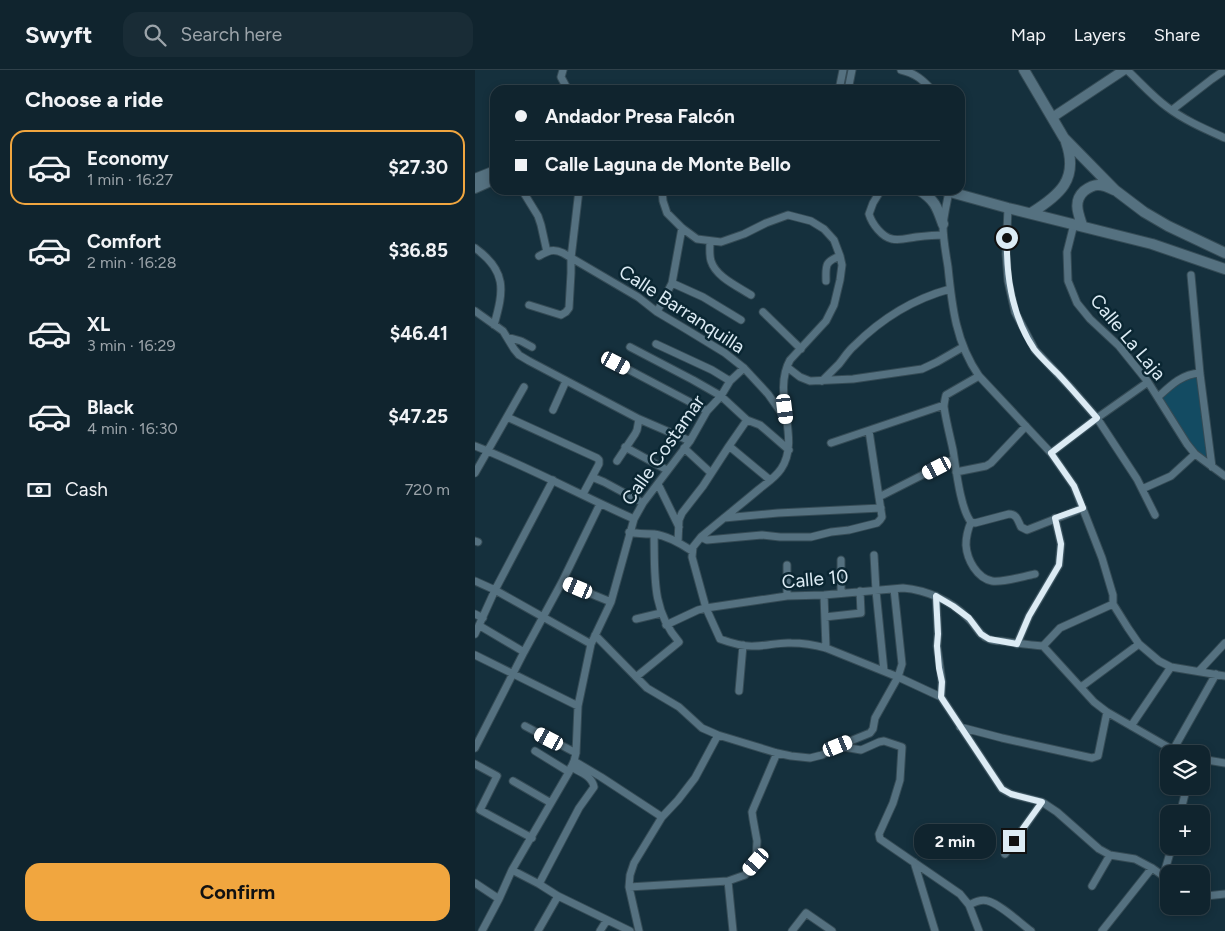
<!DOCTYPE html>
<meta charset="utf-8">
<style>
:root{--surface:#10242e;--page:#192c36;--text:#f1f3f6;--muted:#9ca4aa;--line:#30414a;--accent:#f1a63f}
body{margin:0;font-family:Figtree,sans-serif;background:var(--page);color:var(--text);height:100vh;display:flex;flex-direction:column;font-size:19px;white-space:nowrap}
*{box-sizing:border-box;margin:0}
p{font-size:16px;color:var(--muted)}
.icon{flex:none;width:28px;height:28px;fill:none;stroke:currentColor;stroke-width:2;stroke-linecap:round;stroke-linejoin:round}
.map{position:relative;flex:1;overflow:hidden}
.details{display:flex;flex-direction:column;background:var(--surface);width:475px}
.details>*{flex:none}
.banner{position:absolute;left:15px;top:15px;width:475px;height:110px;border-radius:15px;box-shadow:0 2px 8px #0003,0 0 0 1px var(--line);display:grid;align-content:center;height:110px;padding:0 25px;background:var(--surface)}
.buttons{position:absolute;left:685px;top:675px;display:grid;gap:10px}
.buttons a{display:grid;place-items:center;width:50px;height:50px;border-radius:10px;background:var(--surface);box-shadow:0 2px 8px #0003,0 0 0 1px var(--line);font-size:25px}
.end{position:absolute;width:22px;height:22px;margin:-11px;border:6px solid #dcebf4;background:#111;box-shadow:0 0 0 2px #111}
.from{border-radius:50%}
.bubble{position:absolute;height:35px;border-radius:15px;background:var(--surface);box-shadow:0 2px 8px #0003,0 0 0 1px var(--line);font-size:16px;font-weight:700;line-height:35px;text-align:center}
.car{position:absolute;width:15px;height:30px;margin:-15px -8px;border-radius:6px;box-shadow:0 0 4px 1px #0007;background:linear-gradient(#fff 24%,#345 0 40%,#fff 0 76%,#345 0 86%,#fff 0)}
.banner b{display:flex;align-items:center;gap:18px;height:48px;font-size:19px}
.banner b+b{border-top:1px solid var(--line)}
.banner i{width:12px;height:12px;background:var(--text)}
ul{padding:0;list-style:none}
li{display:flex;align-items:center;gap:15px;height:75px;margin:0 10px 8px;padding:0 15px;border:2px solid transparent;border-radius:15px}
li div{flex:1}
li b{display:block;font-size:19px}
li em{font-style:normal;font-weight:700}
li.selected{border-color:var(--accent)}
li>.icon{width:45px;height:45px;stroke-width:1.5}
h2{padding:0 25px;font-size:22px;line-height:60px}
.pay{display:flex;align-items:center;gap:12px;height:55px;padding:0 25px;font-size:19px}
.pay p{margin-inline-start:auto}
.action{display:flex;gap:10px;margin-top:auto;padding:10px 25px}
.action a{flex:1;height:58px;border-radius:15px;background:var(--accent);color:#111;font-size:20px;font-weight:700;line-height:58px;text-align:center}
header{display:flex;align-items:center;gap:30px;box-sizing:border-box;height:70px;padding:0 25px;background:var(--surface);border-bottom:1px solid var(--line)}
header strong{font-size:24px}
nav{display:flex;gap:28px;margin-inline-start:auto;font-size:18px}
.search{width:350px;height:45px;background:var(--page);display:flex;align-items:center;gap:12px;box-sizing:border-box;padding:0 18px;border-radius:15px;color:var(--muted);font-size:19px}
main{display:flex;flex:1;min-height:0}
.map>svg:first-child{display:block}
</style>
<header>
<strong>Swyft</strong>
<div class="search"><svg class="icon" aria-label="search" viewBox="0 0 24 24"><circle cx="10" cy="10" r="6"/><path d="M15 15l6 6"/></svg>Search here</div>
<nav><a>Map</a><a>Layers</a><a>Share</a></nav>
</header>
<main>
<section class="details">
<h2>Choose a ride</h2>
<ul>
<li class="selected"><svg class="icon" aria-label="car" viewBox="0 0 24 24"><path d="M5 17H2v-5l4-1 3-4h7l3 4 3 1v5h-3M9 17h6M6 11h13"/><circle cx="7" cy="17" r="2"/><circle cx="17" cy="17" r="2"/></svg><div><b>Economy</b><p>1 min · 16:27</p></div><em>$27.30</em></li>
<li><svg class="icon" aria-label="car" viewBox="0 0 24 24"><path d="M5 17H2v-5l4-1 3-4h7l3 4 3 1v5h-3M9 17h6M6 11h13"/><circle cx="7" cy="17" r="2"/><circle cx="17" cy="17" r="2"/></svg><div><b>Comfort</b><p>2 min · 16:28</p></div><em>$36.85</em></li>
<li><svg class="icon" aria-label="car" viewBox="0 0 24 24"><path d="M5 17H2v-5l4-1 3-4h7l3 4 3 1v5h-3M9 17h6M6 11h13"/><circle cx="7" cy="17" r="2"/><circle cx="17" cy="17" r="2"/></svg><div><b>XL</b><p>3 min · 16:29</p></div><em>$46.41</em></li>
<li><svg class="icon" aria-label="car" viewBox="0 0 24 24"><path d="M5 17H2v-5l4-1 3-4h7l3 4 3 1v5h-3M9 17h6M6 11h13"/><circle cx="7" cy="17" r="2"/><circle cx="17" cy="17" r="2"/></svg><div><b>Black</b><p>4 min · 16:30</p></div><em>$47.25</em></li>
</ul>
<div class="pay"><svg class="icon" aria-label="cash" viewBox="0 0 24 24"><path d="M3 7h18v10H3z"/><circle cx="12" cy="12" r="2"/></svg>Cash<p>720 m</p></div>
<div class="action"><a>Confirm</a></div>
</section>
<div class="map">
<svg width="750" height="861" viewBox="0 0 750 861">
<rect width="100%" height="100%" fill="#15303d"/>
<path fill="#134b62" d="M725 303 736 397 720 384 683 327 697 314Z"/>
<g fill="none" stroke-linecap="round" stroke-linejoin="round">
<defs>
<path id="minor" d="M88 0 86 7 93 20
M426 0C440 3 448 10 457 20
M652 0C665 12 677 26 692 37 709 50 730 59 750 68
M364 20 368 0
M373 20 377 0
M697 40 737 9 750 0
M47 120 63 146 66 155 72 182
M187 120 188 131 192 143 207 158 222 169 246 172 269 164 291 153 313 145 336 151 349 159 359 170 365 186 367 195 365 210 359 235 351 251 315 290C296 324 327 369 306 399 300 408 290 414 283 420 264 436 245 451 226 467L218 477 217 487 231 538 245 569C256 573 268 577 280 576 292 576 304 572 316 573 328 573 340 575 351 578L423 607 466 627 527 719 536 724 567 732 582 742 624 779 635 785 660 789 677 798 694 810
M406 120 398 133 394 144C397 154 407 167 417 169 425 171 433 168 441 167 450 166 459 165 468 165
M474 121C472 133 469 144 468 156 468 169 471 184 473 197 477 237 481 273 504 306L576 383 599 416 627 488 638 525V534L653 558 664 574 684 591 696 597 750 606
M533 138 531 184 533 211 540 242 560 280 595 317 622 348 662 409 680 445
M599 154 592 182 593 211 602 233 615 249 644 276 673 312 712 374 720 384 750 406
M235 171C235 177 234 185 236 191 241 207 262 216 276 225
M0 178C32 201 29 220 19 255
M64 186C73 181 78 178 88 183L163 227 182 242 209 258 250 283 269 298 293 324 310 348
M716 205 725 304 737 397
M351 211C351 196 349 192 365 186
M197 213 228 227 266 250
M54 235 86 245 91 242 94 238 96 203V188L104 120
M0 241 28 261 39 279 44 285 54 291 164 349 215 371
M182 242 197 213 207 158
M288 242 326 279
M32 267 46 271 57 277
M181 274 237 300 255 311
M155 277 218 310 246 326 272 350 285 355 314 380
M141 293 232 341
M312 297 325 307 335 311 378 309 447 299 462 292 488 277
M347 311C353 305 358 300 364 294 369 288 373 281 379 276 406 249 438 229 475 219
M683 327C696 315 707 304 725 303
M78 340 91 311
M32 347 122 388 124 390V394L108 424
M356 373 469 335
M0 376C54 397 105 425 159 449
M254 376 295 410
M150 377 192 400
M209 378 236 403
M576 383 622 348 673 312
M142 391 160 364 162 360 164 349
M481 402 511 396 516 393 551 356
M0 403 49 317
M117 407 129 412 168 433
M183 414 204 457
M667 419 696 406 720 384
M404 427 479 389
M249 448 303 443 406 438
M496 452C485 438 481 398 478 380 475 366 471 351 469 337 469 333 470 329 471 325L504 306
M496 452 500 453 534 444C542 444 543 451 546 457L552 460 608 438
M496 452C493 459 491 467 491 475 492 490 502 508 517 511 528 513 549 506 560 504
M154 462C163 464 170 464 179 464 193 466 205 473 217 481
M226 467 232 470 287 465 305 467H336L356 462 374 460 402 453 405 450 407 447 394 361
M0 471 3 472
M203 472 204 450 207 443 228 416 254 376 272 350
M399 485 401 521 409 601
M366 490V523
M0 511 20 520 116 574
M87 512 136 532
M349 525 351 578
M312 526V495
M461 526 463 564 462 576 467 612 466 627
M0 544 8 548
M350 547 386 543 385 521
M161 549 186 543
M191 555 223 540 231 538 312 526 349 525 428 518C452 520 476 531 493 548 501 555 504 566 514 569 518 571 522 571 526 571 540 573 554 575 568 576L619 632 632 642 698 680 708 684
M5 556 49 582
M0 564 20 520 78 410
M120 565 172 618 204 637 227 658 243 665 302 683 316 686 335 688 347 685 363 676 395 663 398 659 400 648 423 607 427 594 419 519
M542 574 554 546 584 495 586 474 580 448
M568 576 585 558 638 534
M0 585 103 636
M724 601 750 573
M161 607 204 572C176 540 180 504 179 464
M606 617 664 574
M264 621 268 575
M50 656 101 683
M656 656 696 597
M485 657 527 668 617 688 623 686 632 642
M363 676 386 680 404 672 409 671 427 677 425 710 418 733 404 764 405 769 485 824 494 835 504 861
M0 678 49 582 87 512 125 434
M698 680 741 604
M60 681 94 702
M726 689 750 693
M99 691 126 707 187 747
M0 694 22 706 5 740 57 768
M38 711 76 733
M705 744 712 716
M530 784 567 732
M439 792 460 861
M37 800 64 814 83 826 155 861
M688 807 697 776
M253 811 258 861
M0 813 24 829
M64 814 104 738 119 717C117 706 105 702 96 697
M617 816 635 785
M154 817 253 811 270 805 281 792 282 771 278 749 277 742 279 737 302 683
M726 825 731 826 750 824
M494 835C500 832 506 829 513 831 525 834 545 853 556 861
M7 861 24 829 37 800 94 702 99 691 101 683 103 636 116 574 136 532 159 449 168 433 215 371 232 341 246 326 255 311 269 298
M63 861 83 826
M125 861 132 850
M164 861 154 817 155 805 159 793 187 747 203 730 220 708 243 665
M317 861 331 843 357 861
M627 861 677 798"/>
<path id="tertiary" d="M578 47 649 0"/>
<path id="secondary" d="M549 0 589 68 640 120 669 142 693 156 750 183
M0 109 20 101
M0 118 20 109
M444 120C460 130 462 137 468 154
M468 120 533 138 677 174 750 199
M556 143C585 125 604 109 591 72
M607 155C603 143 598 131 609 121 613 118 618 115 623 115 628 115 635 118 639 120"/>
</defs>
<use href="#minor" stroke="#354b55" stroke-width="9"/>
<use href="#tertiary" stroke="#354b55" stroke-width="11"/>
<use href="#secondary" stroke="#354b55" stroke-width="12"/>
<use href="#minor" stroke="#557180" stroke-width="7"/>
<use href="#tertiary" stroke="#557180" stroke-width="9"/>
<use href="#secondary" stroke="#557180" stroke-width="10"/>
</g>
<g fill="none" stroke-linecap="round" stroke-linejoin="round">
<path stroke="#dcebf4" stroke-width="6" d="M532 168C531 207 537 246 559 279 566 288 575 296 583 304 596 318 609 333 622 348L576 383 599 416 608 438 580 448 586 474 584 495 554 546 542 574 514 569 506 564 494 548 478 536 461 526 463 564 462 576 464 598 467 612 466 627 527 719 536 724 567 732 539 771"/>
</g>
<g text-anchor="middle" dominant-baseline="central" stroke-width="5" stroke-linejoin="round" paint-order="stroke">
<g font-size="19" fill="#dcebf4" stroke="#0a2632">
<text transform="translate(207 239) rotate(33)">Calle Barranquilla</text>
<text transform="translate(653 267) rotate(50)">Calle La Laja</text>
<text transform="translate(188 380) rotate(-55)">Calle Costamar</text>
<text transform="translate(340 509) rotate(-5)">Calle 10</text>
</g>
</g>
</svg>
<div class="buttons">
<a><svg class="icon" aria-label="layers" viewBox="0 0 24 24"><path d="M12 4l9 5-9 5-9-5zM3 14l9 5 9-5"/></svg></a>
<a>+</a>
<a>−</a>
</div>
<i class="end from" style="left:532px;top:168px"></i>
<i class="end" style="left:539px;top:771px"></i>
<div class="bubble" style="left:439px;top:754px;width:82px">2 min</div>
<i class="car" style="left:141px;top:293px;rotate:118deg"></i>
<i class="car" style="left:310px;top:339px;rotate:173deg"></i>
<i class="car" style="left:462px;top:398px;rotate:243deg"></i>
<i class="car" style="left:103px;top:518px;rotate:293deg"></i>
<i class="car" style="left:74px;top:669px;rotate:298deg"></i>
<i class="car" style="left:363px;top:676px;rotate:68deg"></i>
<i class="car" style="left:281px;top:792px;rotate:221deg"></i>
<div class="banner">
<b><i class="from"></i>Andador Presa Falcón</b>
<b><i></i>Calle Laguna de Monte Bello</b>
</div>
</div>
</main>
